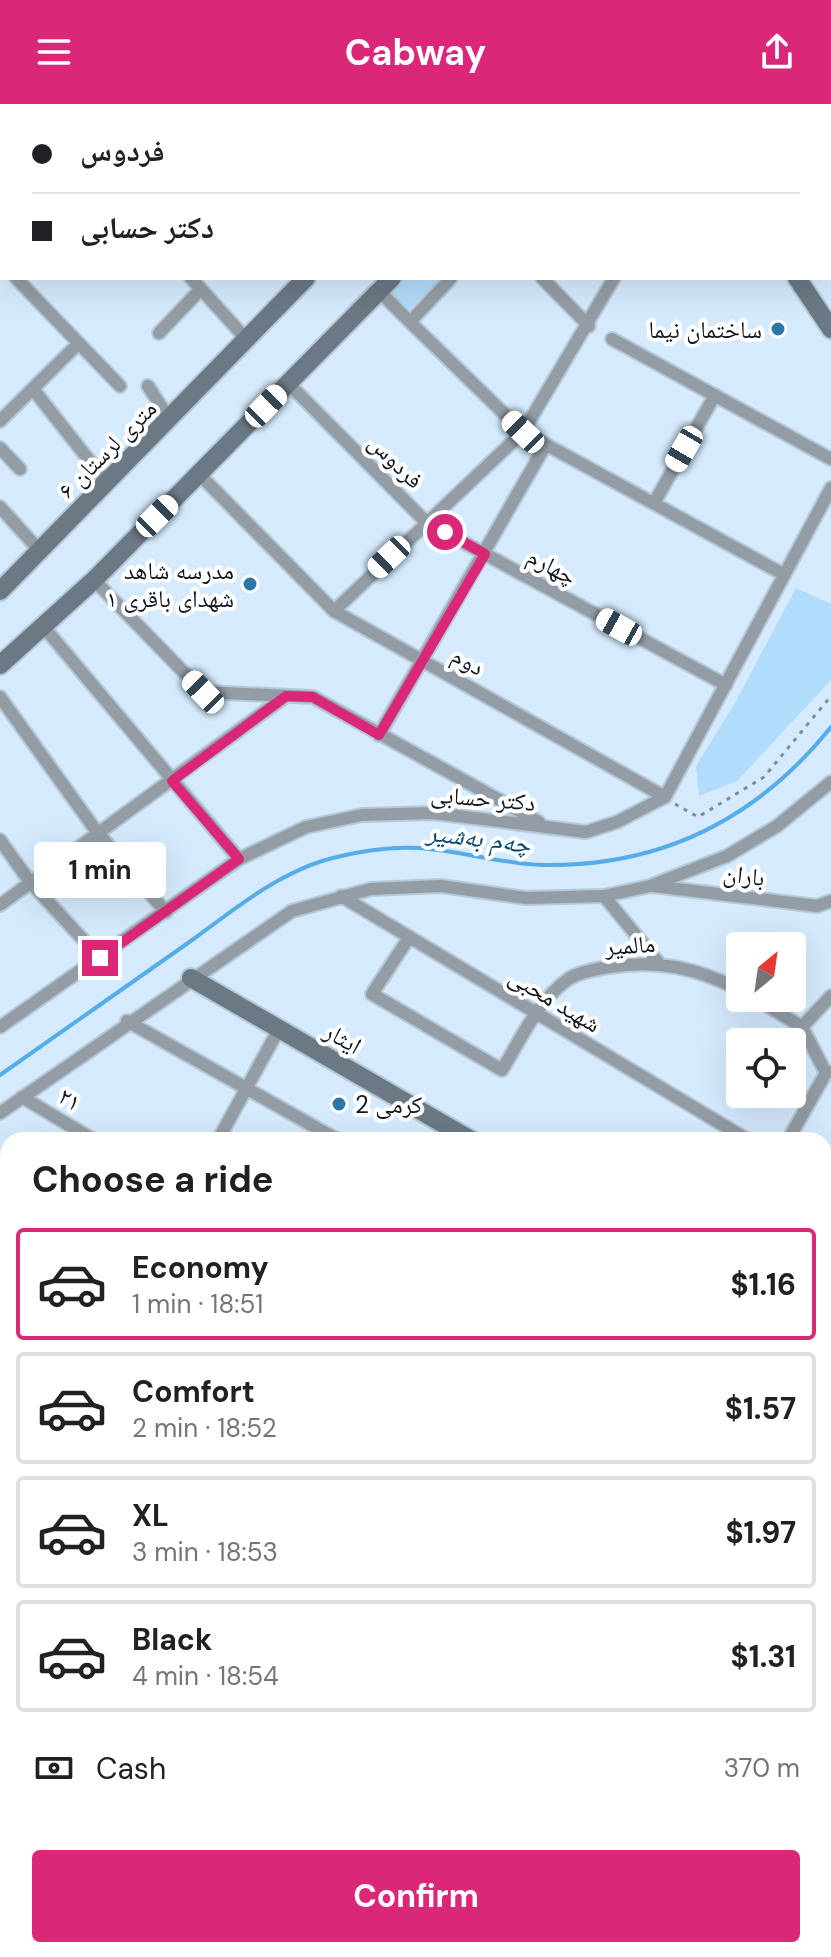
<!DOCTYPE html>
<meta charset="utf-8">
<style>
:root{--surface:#fff;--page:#f2f2f2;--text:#202124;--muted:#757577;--line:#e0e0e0;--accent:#db2777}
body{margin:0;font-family:"DM Sans","Noto Naskh Arabic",sans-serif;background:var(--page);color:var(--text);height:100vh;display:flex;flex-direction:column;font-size:30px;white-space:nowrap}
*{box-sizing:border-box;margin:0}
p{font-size:26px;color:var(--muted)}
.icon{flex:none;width:44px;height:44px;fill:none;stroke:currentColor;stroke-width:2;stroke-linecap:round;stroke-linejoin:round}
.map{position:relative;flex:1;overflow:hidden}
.drawer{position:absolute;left:0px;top:1028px;width:832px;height:826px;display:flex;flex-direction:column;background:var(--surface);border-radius:24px 24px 0 0;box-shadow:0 8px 32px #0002}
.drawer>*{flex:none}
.hud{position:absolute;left:0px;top:0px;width:832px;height:176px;box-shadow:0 8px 32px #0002;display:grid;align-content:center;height:176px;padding:0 32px;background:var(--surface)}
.needle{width:52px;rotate:29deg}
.controls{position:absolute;left:726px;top:828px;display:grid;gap:16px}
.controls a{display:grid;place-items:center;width:80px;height:80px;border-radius:8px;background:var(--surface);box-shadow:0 8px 32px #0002;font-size:40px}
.end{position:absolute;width:36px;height:36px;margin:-18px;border:10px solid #db2777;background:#fff;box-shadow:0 0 0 4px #fff}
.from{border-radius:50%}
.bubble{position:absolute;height:56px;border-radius:8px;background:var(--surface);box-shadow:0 8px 32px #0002;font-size:26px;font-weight:700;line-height:56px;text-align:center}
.car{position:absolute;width:24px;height:48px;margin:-24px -12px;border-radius:10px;box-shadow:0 0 6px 2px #0007;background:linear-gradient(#fff 24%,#345 0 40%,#fff 0 76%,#345 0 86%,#fff 0)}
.hud b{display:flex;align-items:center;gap:28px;height:76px;font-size:30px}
.hud b+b{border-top:2px solid var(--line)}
.hud i{width:20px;height:20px;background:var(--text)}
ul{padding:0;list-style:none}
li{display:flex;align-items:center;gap:24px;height:112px;margin:0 16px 12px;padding:0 16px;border:4px solid var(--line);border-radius:8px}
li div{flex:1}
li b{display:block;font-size:30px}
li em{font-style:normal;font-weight:700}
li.on{border-color:var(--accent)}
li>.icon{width:72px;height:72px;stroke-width:1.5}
h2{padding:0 32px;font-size:36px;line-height:96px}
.pay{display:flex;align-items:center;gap:20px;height:88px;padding:0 32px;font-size:30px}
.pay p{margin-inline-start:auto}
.cta{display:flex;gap:16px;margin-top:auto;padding:16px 32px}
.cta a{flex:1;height:92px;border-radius:8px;background:var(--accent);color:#fff;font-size:32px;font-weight:700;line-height:92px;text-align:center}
header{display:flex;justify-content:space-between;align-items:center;height:104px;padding:0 32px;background:var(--accent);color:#fff;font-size:36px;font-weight:700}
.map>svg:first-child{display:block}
</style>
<header><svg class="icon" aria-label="menu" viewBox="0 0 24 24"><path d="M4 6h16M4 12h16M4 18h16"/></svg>Cabway<svg class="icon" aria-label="share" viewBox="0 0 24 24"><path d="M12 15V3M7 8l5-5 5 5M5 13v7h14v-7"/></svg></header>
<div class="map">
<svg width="831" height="1853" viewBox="0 0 831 1853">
<rect width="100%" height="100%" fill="#d5ebfd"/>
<path fill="#b2dcfc" d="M400 174H441L408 207 388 187Z
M796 484 831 500V576L737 677 699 692 696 662 735 599Z"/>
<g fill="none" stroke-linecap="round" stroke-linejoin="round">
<path stroke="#56ace8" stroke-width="4" d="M0 971C63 927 125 883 188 839 230 809 272 773 322 757 349 749 388 742 417 744 459 746 501 760 543 761 663 763 757 715 831 623"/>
<defs>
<path id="lane" d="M824 1735 829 1725"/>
<path id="street" d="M396 0 397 2
M511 0 512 2
M767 0 771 2
M53 2 56 0
M708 2 709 0
M0 11 2 12
M0 157 2 159
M16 174 120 282
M191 174 248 237
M451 174 410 218 523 328 783 470
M542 174 589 222
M379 187 410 218
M159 229 201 185
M612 235 831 355
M288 279 426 418 726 581
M148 282 170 316
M33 285 107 379
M0 317 79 239
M0 344 20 365
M199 370 334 507 665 693
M654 399 715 291
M0 403 40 447
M94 476 203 588 313 593 539 718
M334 507 523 328 614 174
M43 522 239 755
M0 593 97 728 166 808
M379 631 545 342
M0 736 30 778 100 854
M653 782 817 802 831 797
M341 792 748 1036
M604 792 658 858
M0 801 286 592
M408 835 372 890 502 966C521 935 537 898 567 876 578 868 596 865 609 863 657 855 697 864 740 886
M831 892 802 923 826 969 831 968
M755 894 802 923
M127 917 338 1036
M0 923 239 755 306 723 362 711 433 709 586 728 617 718 665 693 831 384
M22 993 94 1036
M0 1009 292 807 371 785 441 782 526 794 604 792 650 782 727 752 777 722 831 678
M218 1036 279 925
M788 1036 826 969
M824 1080 831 1084
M0 1123 8 1128
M0 1149 8 1136
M0 1266 8 1271
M824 1345 831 1349
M0 1407 8 1411
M824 1469 831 1457
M0 1531 8 1536
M0 1650 2 1651
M0 1763 8 1768
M84 1846 96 1853
M298 1846 310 1853
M522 1846 534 1853
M216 1853 220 1846
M318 1853 322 1846
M477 1853 481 1846"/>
<path id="secondary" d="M264 2 270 0
M378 2 384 0
M0 87 2 86
M0 125 2 124
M797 174 831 225
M0 487 306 174
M0 561 94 476 392 174
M191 874 471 1036
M824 1240 831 1244
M824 1600 831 1588
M824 1664 831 1652
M0 1803 8 1789
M757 1846 770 1853
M816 1846 829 1853
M682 1853 686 1846
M714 1853 718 1846"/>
</defs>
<use href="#lane" stroke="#b5c9d9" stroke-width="10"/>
<use href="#street" stroke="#b5c9d9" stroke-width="16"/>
<use href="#secondary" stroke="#b5c9d9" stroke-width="22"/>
<path stroke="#7d8d9a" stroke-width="3" stroke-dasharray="4 6" stroke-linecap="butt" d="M830 38 831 39
M675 700 698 713 764 673 831 592
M824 1775 831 1773"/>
<use href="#lane" stroke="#949da5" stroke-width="6"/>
<use href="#street" stroke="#949da5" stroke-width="12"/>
<use href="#secondary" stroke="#6b7984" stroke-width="18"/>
</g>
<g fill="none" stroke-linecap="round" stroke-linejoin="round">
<path stroke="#db2777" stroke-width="10" d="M100 854 239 755 172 677 286 592 313 593 379 631 485 450 445 428"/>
</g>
<g fill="#2b77aa" stroke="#fff" stroke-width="3">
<circle cx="778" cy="225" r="8"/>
<circle cx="250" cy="480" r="8"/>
<circle cx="339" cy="1000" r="8"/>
</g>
<g text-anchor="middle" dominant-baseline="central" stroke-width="8" stroke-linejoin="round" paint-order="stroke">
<g font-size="24" fill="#10171e" stroke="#fff" text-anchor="end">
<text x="762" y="225">ساختمان نیما</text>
<text x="234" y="466">مدرسه شاهد<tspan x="234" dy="28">شهدای باقری ۱</tspan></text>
<text x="355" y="1000" text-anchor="start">کرمی 2</text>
</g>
<g font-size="24" fill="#10171e" stroke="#fff">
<text transform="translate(107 345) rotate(-45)">۶ متری لرستان</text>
<text transform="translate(396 357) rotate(45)">فردوس</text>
<text transform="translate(552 462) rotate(28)">چهارم</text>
<text transform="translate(468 557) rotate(29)">دوم</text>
<text transform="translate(483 694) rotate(5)">دکتر حسابی</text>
<text transform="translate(744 771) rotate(7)">باران</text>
<text transform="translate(630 841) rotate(-4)">مالمیر</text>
<text transform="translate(555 896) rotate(31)">شهید محبی</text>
<text transform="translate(343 934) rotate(30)">ایثار</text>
<text transform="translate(70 995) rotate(31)">۲۱</text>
</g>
<g font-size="26" font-style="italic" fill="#034971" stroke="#fff">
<text transform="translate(479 734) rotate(7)">چەم بەشیر</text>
</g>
</g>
</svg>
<div class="controls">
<a><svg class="needle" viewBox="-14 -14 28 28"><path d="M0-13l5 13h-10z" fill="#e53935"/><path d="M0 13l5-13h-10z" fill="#757577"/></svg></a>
<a><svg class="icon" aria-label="locate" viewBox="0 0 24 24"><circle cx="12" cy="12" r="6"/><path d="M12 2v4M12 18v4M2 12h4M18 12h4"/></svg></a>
</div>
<i class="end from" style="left:445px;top:428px"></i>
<i class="end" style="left:100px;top:854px"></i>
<div class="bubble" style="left:34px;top:738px;width:132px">1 min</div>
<i class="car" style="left:266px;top:302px;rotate:44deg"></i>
<i class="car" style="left:523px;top:328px;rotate:314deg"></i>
<i class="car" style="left:684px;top:345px;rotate:210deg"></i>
<i class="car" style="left:157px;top:412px;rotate:45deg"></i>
<i class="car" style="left:389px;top:453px;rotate:226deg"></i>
<i class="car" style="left:619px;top:523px;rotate:299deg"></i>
<i class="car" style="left:203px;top:588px;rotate:316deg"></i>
<div class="hud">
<b><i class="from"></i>فردوس</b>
<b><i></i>دکتر حسابی</b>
</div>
<section class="drawer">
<h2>Choose a ride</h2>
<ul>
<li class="on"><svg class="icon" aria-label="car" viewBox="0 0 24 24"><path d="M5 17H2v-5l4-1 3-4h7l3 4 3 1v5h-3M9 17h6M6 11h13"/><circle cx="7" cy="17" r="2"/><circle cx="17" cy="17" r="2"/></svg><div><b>Economy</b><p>1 min · 18:51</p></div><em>$1.16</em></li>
<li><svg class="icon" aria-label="car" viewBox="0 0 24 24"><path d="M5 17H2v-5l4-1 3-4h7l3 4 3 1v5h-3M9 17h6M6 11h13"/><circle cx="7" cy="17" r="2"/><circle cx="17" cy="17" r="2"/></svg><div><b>Comfort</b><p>2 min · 18:52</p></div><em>$1.57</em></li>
<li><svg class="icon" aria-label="car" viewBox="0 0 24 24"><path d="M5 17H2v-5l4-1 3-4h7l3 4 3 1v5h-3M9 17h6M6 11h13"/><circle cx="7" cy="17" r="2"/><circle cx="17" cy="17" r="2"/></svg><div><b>XL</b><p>3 min · 18:53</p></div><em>$1.97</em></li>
<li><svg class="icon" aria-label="car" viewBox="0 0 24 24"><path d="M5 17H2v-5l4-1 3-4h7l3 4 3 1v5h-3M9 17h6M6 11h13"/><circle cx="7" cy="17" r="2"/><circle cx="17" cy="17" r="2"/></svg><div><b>Black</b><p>4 min · 18:54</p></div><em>$1.31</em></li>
</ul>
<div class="pay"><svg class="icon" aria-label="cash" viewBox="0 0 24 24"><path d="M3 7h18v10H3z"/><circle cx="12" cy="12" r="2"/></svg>Cash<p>370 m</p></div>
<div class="cta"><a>Confirm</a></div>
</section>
</div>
